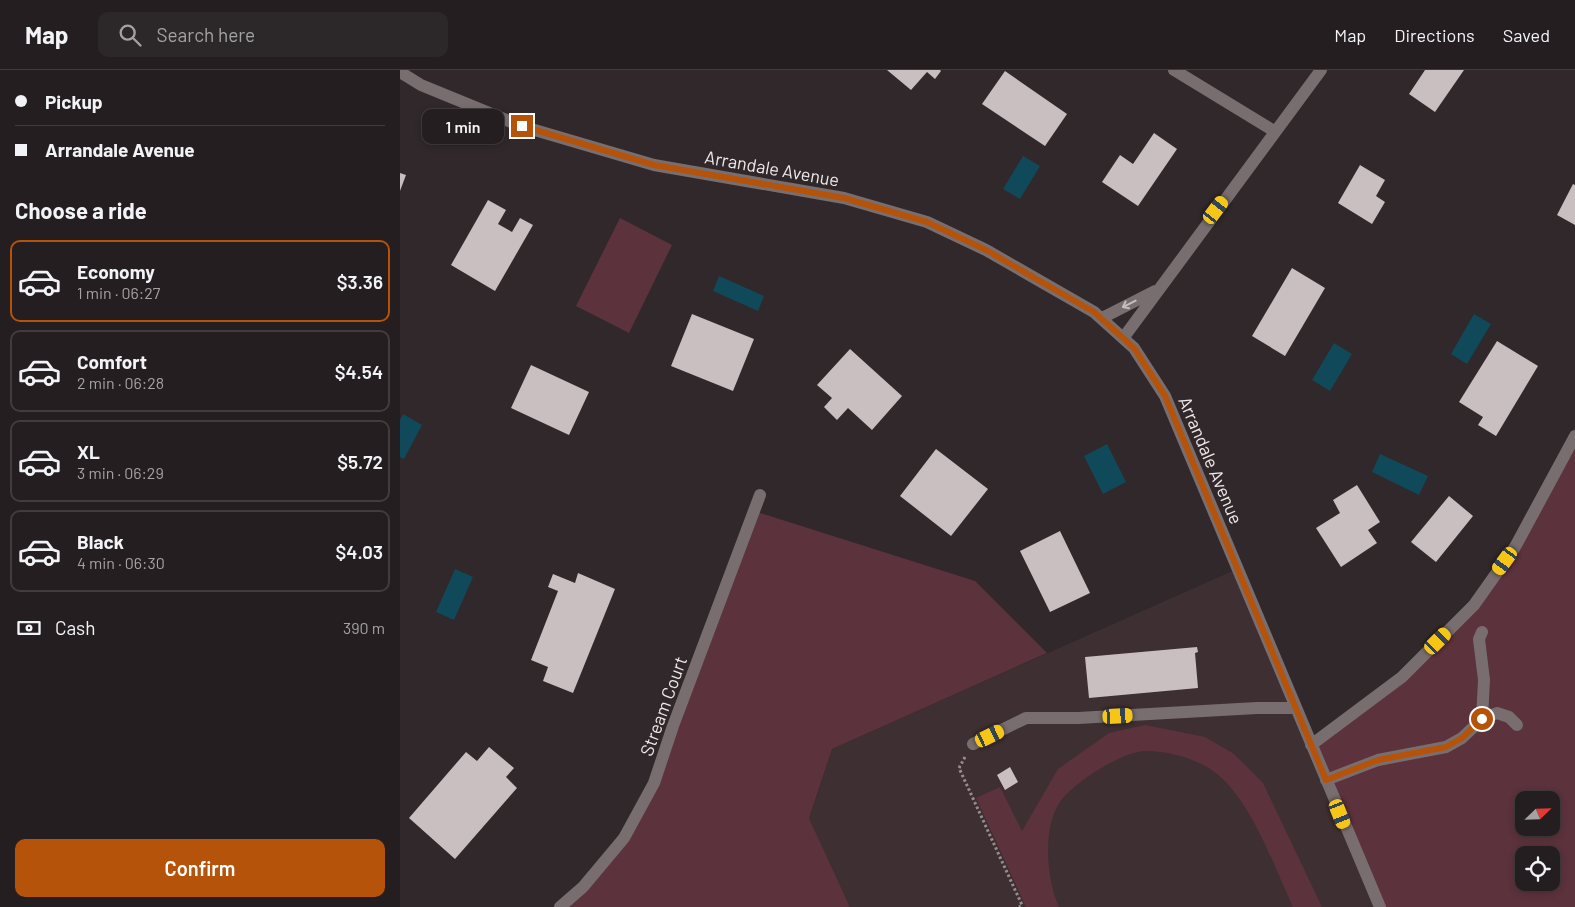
<!DOCTYPE html>
<meta charset="utf-8">
<style>
:root{--surface:#241e20;--page:#2c2729;--text:#f1f3f6;--muted:#a3a2a5;--line:#413c3e;--accent:#b45309}
body{margin:0;font-family:Barlow,sans-serif;background:var(--page);color:var(--text);height:100vh;display:flex;flex-direction:column;font-size:19px;white-space:nowrap}
*{box-sizing:border-box;margin:0}
p{font-size:16px;color:var(--muted)}
.icon{flex:none;width:28px;height:28px;fill:none;stroke:currentColor;stroke-width:2;stroke-linecap:round;stroke-linejoin:round}
.map{position:relative;flex:1;overflow:hidden}
.sheet{display:flex;flex-direction:column;background:var(--surface);width:400px}
.sheet>*{flex:none}
.guide{display:grid;align-content:center;height:110px;padding:0 15px;background:var(--surface)}
.needle{width:32px;rotate:67deg}
.buttons{position:absolute;left:1115px;top:721px;display:grid;gap:10px}
.buttons a{display:grid;place-items:center;width:45px;height:45px;border-radius:10px;background:var(--surface);box-shadow:0 2px 8px #0003,0 0 0 1px var(--line);font-size:25px}
.end{position:absolute;width:22px;height:22px;margin:-11px;border:6px solid #b45309;background:#fff;box-shadow:0 0 0 2px #fff}
.from{border-radius:50%}
.bubble{position:absolute;height:35px;border-radius:10px;background:var(--surface);box-shadow:0 2px 8px #0003,0 0 0 1px var(--line);font-size:16px;font-weight:600;line-height:35px;text-align:center}
.car{position:absolute;width:15px;height:30px;margin:-15px -8px;border-radius:6px;box-shadow:0 0 4px 1px #0007;background:linear-gradient(#f5c518 24%,#345 0 40%,#f5c518 0 76%,#345 0 86%,#f5c518 0)}
.guide b{display:flex;align-items:center;gap:18px;height:48px;font-size:19px}
.guide b+b{border-top:1px solid var(--line)}
.guide i{width:12px;height:12px;background:var(--text)}
ul{padding:0;list-style:none}
li{display:flex;align-items:center;gap:15px;height:82px;margin:0 10px 8px;padding:0 5px;border:2px solid var(--line);border-radius:10px}
li div{flex:1}
li b{display:block;font-size:19px}
li em{font-style:normal;font-weight:600}
li.active{border-color:var(--accent)}
li>.icon{width:45px;height:45px;stroke-width:1.5}
h2{padding:0 15px;font-size:22px;line-height:60px}
.pay{display:flex;align-items:center;gap:12px;height:55px;padding:0 15px;font-size:19px}
.pay p{margin-inline-start:auto}
.action{display:flex;gap:10px;margin-top:auto;padding:10px 15px}
.action a{flex:1;height:58px;border-radius:10px;background:var(--accent);color:#fff;font-size:20px;font-weight:600;line-height:58px;text-align:center}
header{display:flex;align-items:center;gap:30px;box-sizing:border-box;height:70px;padding:0 25px;background:var(--surface);border-bottom:1px solid var(--line)}
header strong{font-size:24px}
nav{display:flex;gap:28px;margin-inline-start:auto;font-size:18px}
.search{width:350px;height:45px;background:var(--page);display:flex;align-items:center;gap:12px;box-sizing:border-box;padding:0 18px;border-radius:10px;color:var(--muted);font-size:19px}
main{display:flex;flex:1;min-height:0}
.map>svg:first-child{display:block}
</style>
<header>
<strong>Map</strong>
<div class="search"><svg class="icon" aria-label="search" viewBox="0 0 24 24"><circle cx="10" cy="10" r="6"/><path d="M15 15l6 6"/></svg>Search here</div>
<nav><a>Map</a><a>Directions</a><a>Saved</a></nav>
</header>
<main>
<section class="sheet">
<div class="guide">
<b><i class="from"></i>Pickup</b>
<b><i></i>Arrandale Avenue</b>
</div>
<h2>Choose a ride</h2>
<ul>
<li class="active"><svg class="icon" aria-label="car" viewBox="0 0 24 24"><path d="M5 17H2v-5l4-1 3-4h7l3 4 3 1v5h-3M9 17h6M6 11h13"/><circle cx="7" cy="17" r="2"/><circle cx="17" cy="17" r="2"/></svg><div><b>Economy</b><p>1 min · 06:27</p></div><em>$3.36</em></li>
<li><svg class="icon" aria-label="car" viewBox="0 0 24 24"><path d="M5 17H2v-5l4-1 3-4h7l3 4 3 1v5h-3M9 17h6M6 11h13"/><circle cx="7" cy="17" r="2"/><circle cx="17" cy="17" r="2"/></svg><div><b>Comfort</b><p>2 min · 06:28</p></div><em>$4.54</em></li>
<li><svg class="icon" aria-label="car" viewBox="0 0 24 24"><path d="M5 17H2v-5l4-1 3-4h7l3 4 3 1v5h-3M9 17h6M6 11h13"/><circle cx="7" cy="17" r="2"/><circle cx="17" cy="17" r="2"/></svg><div><b>XL</b><p>3 min · 06:29</p></div><em>$5.72</em></li>
<li><svg class="icon" aria-label="car" viewBox="0 0 24 24"><path d="M5 17H2v-5l4-1 3-4h7l3 4 3 1v5h-3M9 17h6M6 11h13"/><circle cx="7" cy="17" r="2"/><circle cx="17" cy="17" r="2"/></svg><div><b>Black</b><p>4 min · 06:30</p></div><em>$4.03</em></li>
</ul>
<div class="pay"><svg class="icon" aria-label="cash" viewBox="0 0 24 24"><path d="M3 7h18v10H3z"/><circle cx="12" cy="12" r="2"/></svg>Cash<p>390 m</p></div>
<div class="action"><a>Confirm</a></div>
</section>
<div class="map">
<svg width="1175" height="837" viewBox="0 0 1175 837">
<rect width="100%" height="100%" fill="#30282a"/>
<path fill="#3e2f32" d="M837 499 980 837H450L409 748 432 679Z"/>
<path fill="#5c323c" fill-rule="evenodd" d="M220 148 272 175 229 263 176 236Z
M1175 366V837H980L911 675 1002 607 1074 535ZM1124 730H1151V758H1124ZM1124 785H1151V812H1124Z
M354 441 575 511 647 583 432 679 409 748 450 837H160L183 817 254 713Z
M745 655 805 667 834 684 863 713 922 837H893C873 795 848 720 807 697 788 686 765 681 745 681 721 682 668 715 657 737 643 763 647 811 659 837H626L576 728 600 717 622 761 658 699 709 663Z"/>
<path fill="#104959" d="M623 86 640 96 620 129 603 119Z
M319 206 364 226 358 241 313 221Z
M1074 244 1091 254 1067 294 1051 284Z
M934 273 952 284 930 321 912 310Z
M3 344 22 355 4 389 0 387V350Z
M707 374 726 412 703 424 684 386Z
M980 384 1028 406 1019 425 972 402Z
M55 499 73 507 54 550 36 542Z"/>
<path fill="#c9bec0" d="M487 0H540L541 1 535 9 527 2 511 20Z
M1025 0H1064L1035 42 1009 24Z
M605 1 667 44 645 76 582 34Z
M754 63 777 79 738 136 702 112 720 85 733 94Z
M960 95 985 110 976 126 985 132 972 154 938 133Z
M0 103 6 105 0 121Z
M1173 114 1175 115V155L1157 145Z
M88 130 106 140 98 154 112 162 120 148 133 155 95 221 51 195Z
M892 198 925 218 885 286 852 266Z
M292 244 354 269 333 321 271 296Z
M1097 271 1138 296 1096 366 1078 355 1083 347 1059 332Z
M450 279 502 326 472 360 448 338 437 350 424 337 432 328 417 315Z
M131 295 189 322 169 365 111 338Z
M536 379 588 419 551 466 500 426Z
M957 415 980 452 968 460 977 473 941 497 916 458 940 443 933 430Z
M1049 426 1073 446 1036 492 1011 472Z
M660 461 690 523 650 542 620 481Z
M178 503 215 519 173 623 143 611 148 597 131 590 158 521 148 517 153 504 175 513Z
M797 577 798 582 795 583 798 618 689 628 685 587Z
M89 677 114 698 106 707 117 718 55 789 9 748 66 682 77 691Z
M610 697 618 712 605 720 597 705Z"/>
<g fill="none" stroke-linecap="round" stroke-linejoin="round">
<path stroke="#958e90" stroke-width="3" stroke-dasharray="2.5 2.5" stroke-linecap="butt" d="M565 687 559 698 622 835 619 837"/>
<path stroke="#786e6f" stroke-width="12" d="M774 0 874 61
M0 2 21 15 121 56 254 95 444 128 527 152 586 180 694 242 734 278 765 326 980 837
M702 248 755 221
M724 267 921 0
M1082 562 1079 569 1084 610 1082 649
M573 674 626 648H678L857 638H896
M911 675 1002 607 1074 535 1115 477 1175 366
M926 710 978 690 1046 677 1062 668 1082 649 1097 643 1109 647 1117 655
M160 837 183 817 224 768 254 713 273 656 360 425"/>
</g>
<defs><path id="oneway-shaft" d="M-6 0H5M1.5-3L5.5 0L1.5 3" fill="none" stroke-width="1.6" stroke-linecap="round" stroke-linejoin="round" transform="scale(1.25)"/></defs>
<use stroke="#c5bdbe" href="#oneway-shaft" transform="translate(729 234) rotate(153)"/>
<g fill="none" stroke-linecap="round" stroke-linejoin="round">
<path stroke="#b45309" stroke-width="6" d="M122 56 254 95 444 128 527 152 586 180 694 242 734 278 765 326 926 710 978 690 1046 677 1062 668 1082 649"/>
</g>
<g text-anchor="middle" dominant-baseline="central" stroke-width="5" stroke-linejoin="round" paint-order="stroke">
<g font-size="18" fill="#eee8e9" stroke="#30282a">
<text transform="translate(372 98) rotate(10)">Arrandale Avenue</text>
<text transform="translate(811 390) rotate(67)">Arrandale Avenue</text>
<text transform="translate(263 636) rotate(-70)">Stream Court</text>
</g>
</g>
</svg>
<div class="buttons">
<a><svg class="needle" viewBox="-14 -14 28 28"><path d="M0-13l5 13h-10z" fill="#e53935"/><path d="M0 13l5-13h-10z" fill="#a3a2a5"/></svg></a>
<a><svg class="icon" aria-label="locate" viewBox="0 0 24 24"><circle cx="12" cy="12" r="6"/><path d="M12 2v4M12 18v4M2 12h4M18 12h4"/></svg></a>
</div>
<i class="end from" style="left:1082px;top:649px"></i>
<i class="end" style="left:122px;top:56px"></i>
<div class="bubble" style="left:22px;top:39px;width:82px">1 min</div>
<i class="car" style="left:816px;top:140px;rotate:37deg"></i>
<i class="car" style="left:1105px;top:491px;rotate:216deg"></i>
<i class="car" style="left:1038px;top:571px;rotate:45deg"></i>
<i class="car" style="left:718px;top:646px;rotate:87deg"></i>
<i class="car" style="left:590px;top:666px;rotate:64deg"></i>
<i class="car" style="left:940px;top:744px;rotate:158deg"></i>
</div>
</main>
